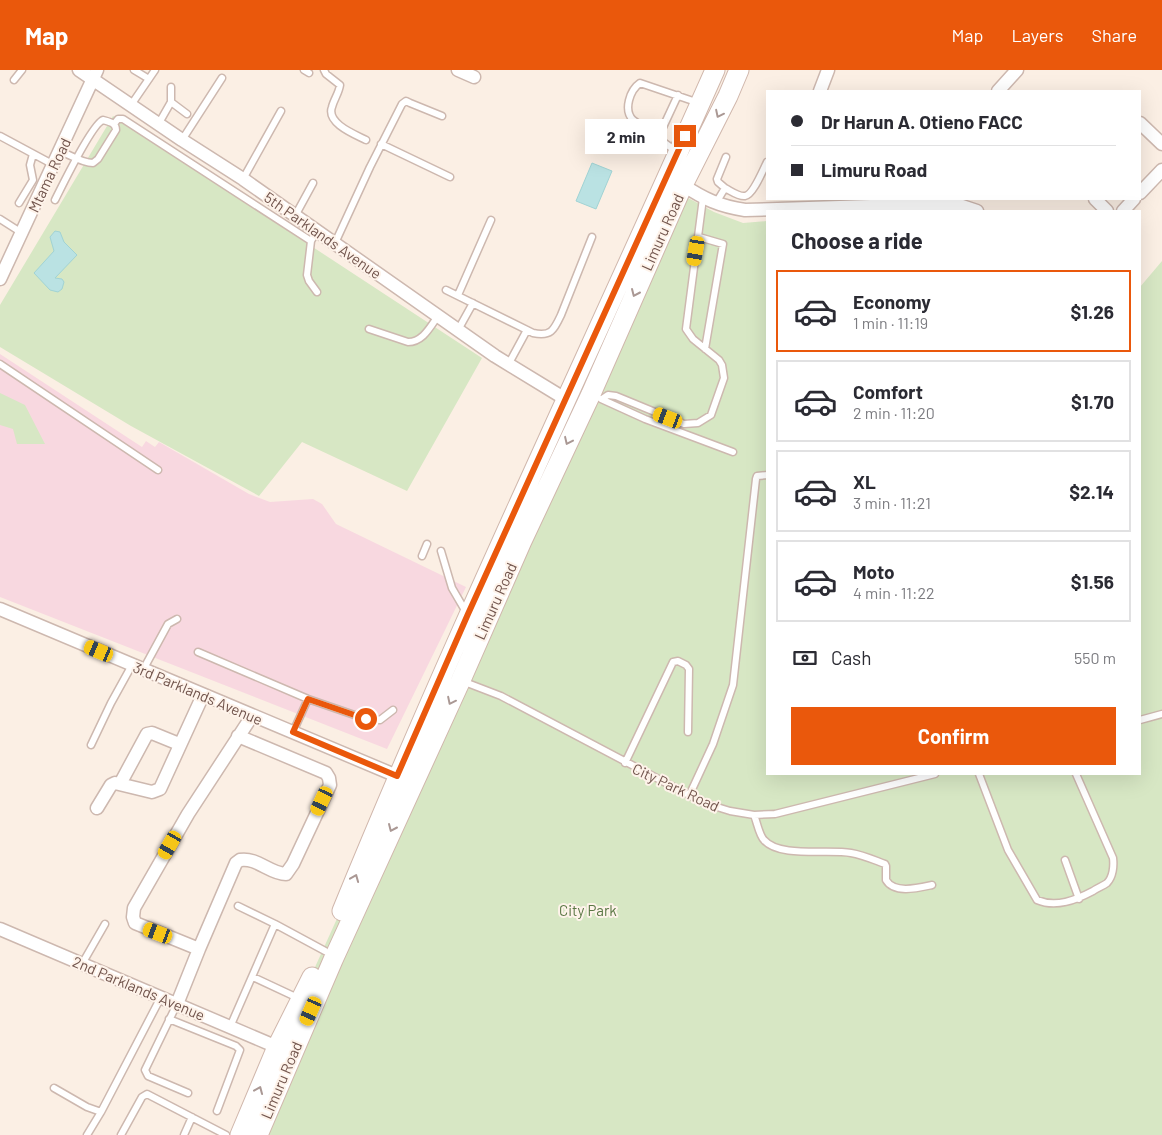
<!DOCTYPE html>
<meta charset="utf-8">
<style>
:root{--surface:#fff;--page:#f7f7f7;--text:#2b2b33;--muted:#7c7c81;--line:#e1e1e2;--accent:#ea580c}
body{margin:0;font-family:Barlow,sans-serif;background:var(--page);color:var(--text);height:100vh;display:flex;flex-direction:column;font-size:19px;white-space:nowrap}
*{box-sizing:border-box;margin:0}
p{font-size:16px;color:var(--muted)}
.icon{flex:none;width:28px;height:28px;fill:none;stroke:currentColor;stroke-width:2;stroke-linecap:round;stroke-linejoin:round}
.map{position:relative;flex:1;overflow:hidden}
.details{position:absolute;left:766px;top:140px;width:375px;height:565px;display:flex;flex-direction:column;background:var(--surface);border-radius:0px;box-shadow:0 5px 20px #0002}
.details>*{flex:none}
.guide{position:absolute;left:766px;top:20px;width:375px;height:110px;border-radius:0px;box-shadow:0 5px 20px #0002;display:grid;align-content:center;height:110px;padding:0 25px;background:var(--surface)}
.end{position:absolute;width:22px;height:22px;margin:-11px;border:6px solid #ea580c;background:#fff;box-shadow:0 0 0 2px #fff}
.from{border-radius:50%}
.bubble{position:absolute;height:35px;border-radius:0px;background:var(--surface);box-shadow:0 5px 20px #0002;font-size:16px;font-weight:700;line-height:35px;text-align:center}
.car{position:absolute;width:15px;height:30px;margin:-15px -8px;border-radius:6px;box-shadow:0 0 4px 1px #0007;background:linear-gradient(#f5c518 24%,#345 0 40%,#f5c518 0 76%,#345 0 86%,#f5c518 0)}
.guide b{display:flex;align-items:center;gap:18px;height:48px;font-size:19px}
.guide b+b{border-top:1px solid var(--line)}
.guide i{width:12px;height:12px;background:var(--text)}
ul{padding:0;list-style:none}
li{display:flex;align-items:center;gap:15px;height:82px;margin:0 10px 8px;padding:0 15px;border:2px solid var(--line);border-radius:0px}
li div{flex:1}
li b{display:block;font-size:19px}
li em{font-style:normal;font-weight:700}
li.selected{border-color:var(--accent)}
li>.icon{width:45px;height:45px;stroke-width:1.5}
h2{padding:0 25px;font-size:22px;line-height:60px}
.pay{display:flex;align-items:center;gap:12px;height:55px;padding:0 25px;font-size:19px}
.pay p{margin-inline-start:auto}
.action{display:flex;gap:10px;margin-top:auto;padding:10px 25px}
.action a{flex:1;height:58px;border-radius:0px;background:var(--accent);color:#fff;font-size:20px;font-weight:700;line-height:58px;text-align:center}
header{display:flex;align-items:center;gap:30px;box-sizing:border-box;height:70px;padding:0 25px;background:var(--accent);color:#fff}
header strong{font-size:24px}
nav{display:flex;gap:28px;margin-inline-start:auto;font-size:18px}
.map>svg:first-child{display:block}
</style>
<header>
<strong>Map</strong>
<nav><a>Map</a><a>Layers</a><a>Share</a></nav>
</header>
<div class="map">
<svg width="1162" height="1065" viewBox="0 0 1162 1065">
<rect width="100%" height="100%" fill="#fbefe4"/>
<path fill="#f8d8e0" d="M0 284 142 377 146 371 155 377 159 372 249 424 270 432 313 429 322 434 336 454 466 517 387 679 0 527Z"/>
<path fill="#d7e7c4" d="M113 46 482 288 407 421 302 372 259 426 131 356 0 277V235Z
M666 116 714 142 743 153 767 151 768 704H1140V217L1162 191V1065H236L277 981 403 703Z
M0 323 25 335 45 374H17L13 359 0 355Z"/>
<path fill="#bae2e3" stroke="#a1d3d4" d="M592 93 612 101 596 139 576 131Z
M55 161 60 162 64 172 77 185 55 208 62 209 64 212 62 219 58 222 50 220 34 203 54 181 50 167Z"/>
<g fill="none" stroke-linecap="round" stroke-linejoin="round">
<defs>
<path id="service" d="M134 0 149 9
M304 0 309 3
M324 0 326 4 340 15C339 23 334 29 332 37 326 53 354 64 366 70
M14 10 22 0
M171 32 187 44
M131 35 155 0
M159 53 171 32V17
M114 54 118 49H123L311 171
M0 66 54 95
M658 68 678 25
M182 70 222 8
M381 74 450 107
M677 82 633 50C623 40 630 20 640 13L699 33
M243 109 281 41
M725 118C731 121 739 127 745 126 753 125 763 100 767 92
M55 130C62 116 92 54 103 50 110 52 116 53 116 60L98 89 93 93C82 93 70 85 60 81
M19 133 33 110 30 95 33 84
M716 133 725 118 718 112 717 109 726 87
M295 146 313 113
M0 149 22 163
M699 167 723 174 705 279
M335 173 370 97 402 34 406 31 410 33 442 46
M446 220 533 263C551 267 554 260 561 245L592 167
M317 222 309 211 307 205 311 171 317 161
M458 225 491 150
M369 259 408 272C423 272 430 257 438 246
M458 260 473 233
M0 294 158 400
M508 295 527 260
M601 329 645 349 733 382
M602 329 608 325 616 326 684 354 698 353 711 345 724 308 722 295 719 290 693 269 686 259 703 128
M441 481 452 518 466 542
M422 486 427 474
M198 582 308 629 366 649 380 650 393 640
M143 600 168 554 177 549
M462 611 501 626 704 733 730 741 754 745 775 744 935 704
M1140 650 1162 644
M293 662 308 629
M91 675 111 633 132 595
M625 693 673 592 678 591 686 595 689 599 688 662
M979 704 1008 780 1037 830C1056 838 1076 830 1093 821 1097 818 1103 816 1107 813 1113 807 1114 796 1113 788L1076 704
M689 726 713 674 733 615 756 409 757 406 768 405
M754 745C757 752 759 765 764 770 779 788 828 779 851 783 863 785 874 790 885 794L886 796V810C894 824 918 818 932 815
M1065 790 1079 829
M238 836 275 854
M82 894 105 854
M253 907 300 929
M177 934 145 1000 148 1006 188 1023
M169 949 236 976 240 980 217 1041
M230 957 275 854 325 881
M54 1018 87 1037 101 1042 161 927
M87 1065 101 1042
M121 1065 142 1027 147 1024 226 1065
M184 1065 192 1047"/>
<path id="minor" d="M79 0 182 70 243 109 495 286 567 330
M458 0 474 7
M820 21 828 0
M998 21 1017 0
M1140 53 1162 74
M683 115C704 129 719 136 745 140L933 134 959 135 977 141
M1140 123 1162 100
M1095 129 1107 141
M1123 141 1134 129
M0 209 97 0
M0 539 397 706
M120 714 147 664 152 663 179 674
M97 738 111 715 115 713 152 722 160 719 203 625
M0 859 277 977
M199 879 236 793 240 790C257 787 270 804 286 804L293 794 330 715 329 708 326 703 238 666
M177 934 199 879 135 853 133 847 134 838 188 744 252 646"/>
<path id="secondary" d="M342 841C458 557 591 280 715 0
M240 1065 277 977 312 907
M258 1065 333 890 461 610 522 471 591 324 683 115 728 26 739 0"/>
</defs>
<use href="#service" stroke="#cdb8af" stroke-width="9"/>
<use href="#minor" stroke="#cdb8af" stroke-width="15"/>
<use href="#secondary" stroke="#d0b7ac" stroke-width="21"/>
<use href="#service" stroke="#fff" stroke-width="6"/>
<use href="#minor" stroke="#fff" stroke-width="12"/>
<use href="#secondary" stroke="#fff" stroke-width="19"/>
</g>
<defs><path id="oneway-chevron" d="M-2-3.5L2.5 0L-2 3.5" fill="none" stroke-width="1.6" stroke-linecap="round" stroke-linejoin="round" transform="scale(1.25)"/></defs>
<g stroke="#aa9894">
<use href="#oneway-chevron" transform="translate(719 44) rotate(116)"/>
<use href="#oneway-chevron" transform="translate(635 223) rotate(114)"/>
<use href="#oneway-chevron" transform="translate(568 371) rotate(115)"/>
<use href="#oneway-chevron" transform="translate(451 631) rotate(116)"/>
<use href="#oneway-chevron" transform="translate(392 758) rotate(114)"/>
<use href="#oneway-chevron" transform="translate(355 808) rotate(-68)"/>
<use href="#oneway-chevron" transform="translate(259 1020) rotate(-67)"/>
</g>
<g fill="none" stroke-linecap="round" stroke-linejoin="round">
<path stroke="#ea580c" stroke-width="6" d="M366 649 308 629 293 662 397 706 468 544 685 66"/>
</g>
<g text-anchor="middle" dominant-baseline="central" stroke-width="4" stroke-linejoin="round" paint-order="stroke">
<g font-size="15" fill="#71544c" stroke="#fef3ea">
<text transform="translate(49 105) rotate(-65)">Mtama Road</text>
<text transform="translate(662 162) rotate(-66)">Limuru Road</text>
<text transform="translate(323 165) rotate(35)">5th Parklands Avenue</text>
<text transform="translate(495 531) rotate(-66)">Limuru Road</text>
<text transform="translate(198 623) rotate(23)">3rd Parklands Avenue</text>
<text transform="translate(676 717) rotate(25)">City Park Road</text>
<text transform="translate(139 918) rotate(23)">2nd Parklands Avenue</text>
<text transform="translate(281 1010) rotate(-67)">Limuru Road</text>
</g>
<g font-size="15" fill="#5a7744" stroke="#fef3ea">
<text x="588" y="840">City Park</text>
</g>
</g>
</svg>
<i class="end from" style="left:366px;top:649px"></i>
<i class="end" style="left:685px;top:66px"></i>
<div class="bubble" style="left:585px;top:49px;width:82px">2 min</div>
<i class="car" style="left:696px;top:181px;rotate:190deg"></i>
<i class="car" style="left:668px;top:348px;rotate:291deg"></i>
<i class="car" style="left:99px;top:581px;rotate:293deg"></i>
<i class="car" style="left:322px;top:731px;rotate:205deg"></i>
<i class="car" style="left:170px;top:775px;rotate:210deg"></i>
<i class="car" style="left:158px;top:863px;rotate:291deg"></i>
<i class="car" style="left:311px;top:941px;rotate:204deg"></i>
<div class="guide">
<b><i class="from"></i>Dr Harun A. Otieno FACC</b>
<b><i></i>Limuru Road</b>
</div>
<section class="details">
<h2>Choose a ride</h2>
<ul>
<li class="selected"><svg class="icon" aria-label="car" viewBox="0 0 24 24"><path d="M5 17H2v-5l4-1 3-4h7l3 4 3 1v5h-3M9 17h6M6 11h13"/><circle cx="7" cy="17" r="2"/><circle cx="17" cy="17" r="2"/></svg><div><b>Economy</b><p>1 min · 11:19</p></div><em>$1.26</em></li>
<li><svg class="icon" aria-label="car" viewBox="0 0 24 24"><path d="M5 17H2v-5l4-1 3-4h7l3 4 3 1v5h-3M9 17h6M6 11h13"/><circle cx="7" cy="17" r="2"/><circle cx="17" cy="17" r="2"/></svg><div><b>Comfort</b><p>2 min · 11:20</p></div><em>$1.70</em></li>
<li><svg class="icon" aria-label="car" viewBox="0 0 24 24"><path d="M5 17H2v-5l4-1 3-4h7l3 4 3 1v5h-3M9 17h6M6 11h13"/><circle cx="7" cy="17" r="2"/><circle cx="17" cy="17" r="2"/></svg><div><b>XL</b><p>3 min · 11:21</p></div><em>$2.14</em></li>
<li><svg class="icon" aria-label="car" viewBox="0 0 24 24"><path d="M5 17H2v-5l4-1 3-4h7l3 4 3 1v5h-3M9 17h6M6 11h13"/><circle cx="7" cy="17" r="2"/><circle cx="17" cy="17" r="2"/></svg><div><b>Moto</b><p>4 min · 11:22</p></div><em>$1.56</em></li>
</ul>
<div class="pay"><svg class="icon" aria-label="cash" viewBox="0 0 24 24"><path d="M3 7h18v10H3z"/><circle cx="12" cy="12" r="2"/></svg>Cash<p>550 m</p></div>
<div class="action"><a>Confirm</a></div>
</section>
</div>
